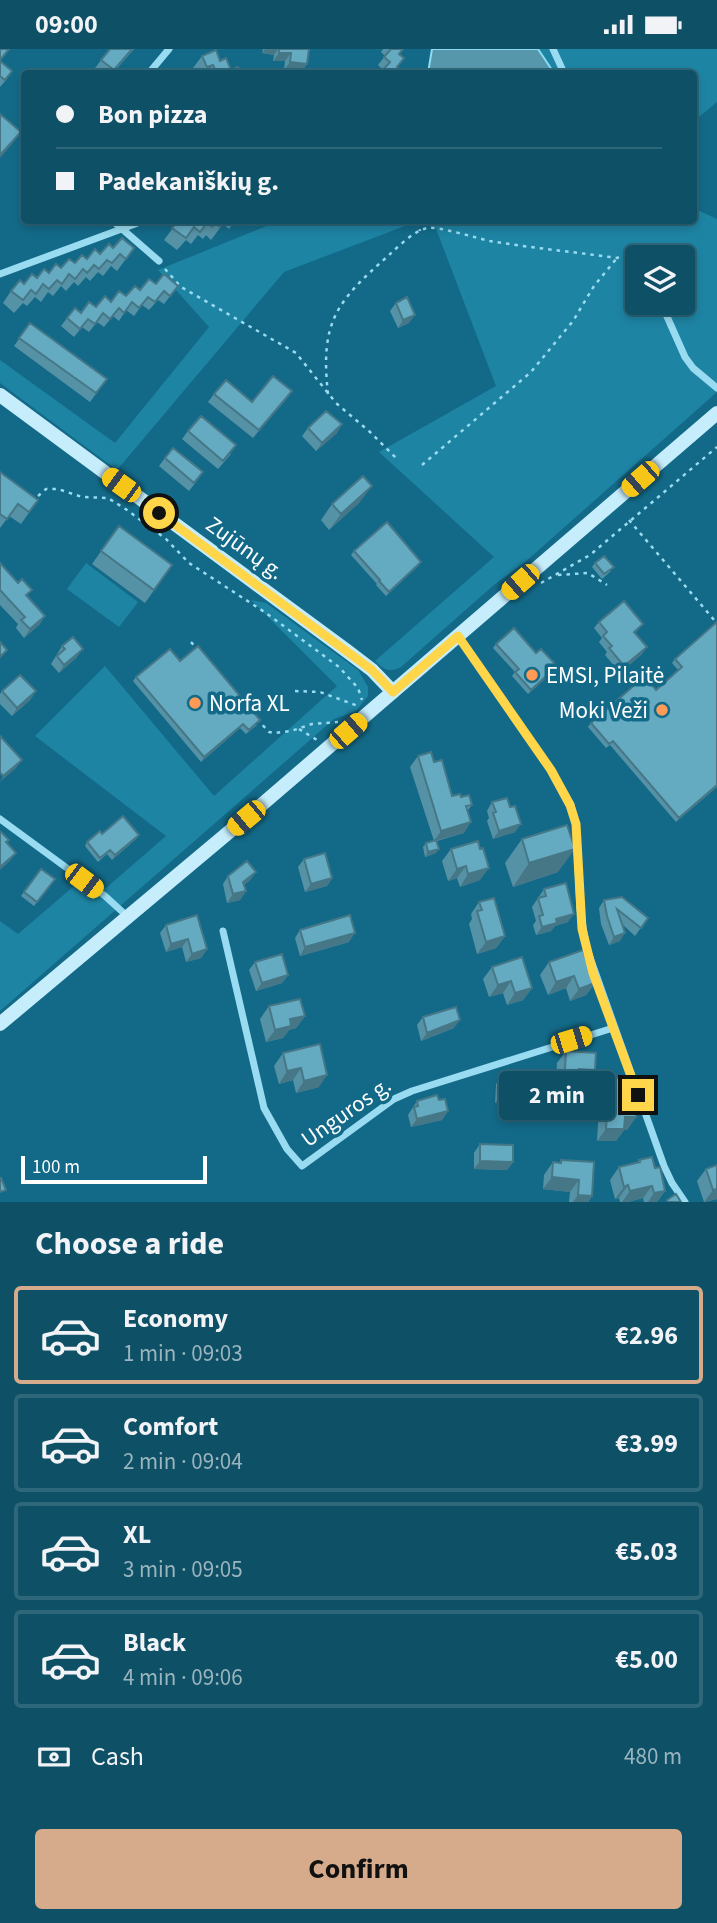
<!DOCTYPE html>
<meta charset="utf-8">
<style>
:root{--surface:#0e5066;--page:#1c5a6f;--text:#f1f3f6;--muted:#9bb5bf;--line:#2e677a;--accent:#d6ab8b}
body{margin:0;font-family:"Source Sans 3",sans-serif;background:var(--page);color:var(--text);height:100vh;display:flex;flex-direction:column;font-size:26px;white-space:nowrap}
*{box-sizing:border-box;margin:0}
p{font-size:23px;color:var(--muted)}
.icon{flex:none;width:38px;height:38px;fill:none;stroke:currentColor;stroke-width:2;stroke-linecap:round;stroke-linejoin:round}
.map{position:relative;height:1153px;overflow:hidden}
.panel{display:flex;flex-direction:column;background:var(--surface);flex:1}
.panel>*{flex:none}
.banner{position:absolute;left:21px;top:21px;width:676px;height:154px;border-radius:7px;box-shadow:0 4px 10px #0003,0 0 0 2px var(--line);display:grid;align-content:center;height:154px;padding:0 35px;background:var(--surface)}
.buttons{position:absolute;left:625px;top:196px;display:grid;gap:14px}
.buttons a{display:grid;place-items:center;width:70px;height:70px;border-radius:7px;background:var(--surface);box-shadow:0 4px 10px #0003,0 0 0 2px var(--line);font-size:35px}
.scale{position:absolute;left:21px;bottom:18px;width:186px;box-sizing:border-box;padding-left:7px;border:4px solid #fff;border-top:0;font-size:19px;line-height:24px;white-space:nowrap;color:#fff;-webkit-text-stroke:5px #136a88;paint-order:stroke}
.end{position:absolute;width:32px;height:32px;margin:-16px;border:9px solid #ffd54a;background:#111;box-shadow:0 0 0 4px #111}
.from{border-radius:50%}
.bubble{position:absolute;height:49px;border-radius:7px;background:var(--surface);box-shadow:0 4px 10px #0003,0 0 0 2px var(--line);font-size:23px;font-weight:700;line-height:49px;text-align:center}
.car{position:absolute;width:21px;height:42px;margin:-21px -10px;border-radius:9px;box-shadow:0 0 5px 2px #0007;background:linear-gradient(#f5c518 24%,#345 0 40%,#f5c518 0 76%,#345 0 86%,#f5c518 0)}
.banner b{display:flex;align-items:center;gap:24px;height:66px;font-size:26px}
.banner b+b{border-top:2px solid var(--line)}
.banner i{width:18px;height:18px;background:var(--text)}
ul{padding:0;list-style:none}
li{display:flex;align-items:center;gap:21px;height:98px;margin:0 14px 10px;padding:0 21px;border:4px solid var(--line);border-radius:7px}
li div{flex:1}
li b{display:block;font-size:26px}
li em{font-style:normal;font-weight:700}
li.on{border-color:var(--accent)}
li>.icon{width:63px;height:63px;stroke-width:1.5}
h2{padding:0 35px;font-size:32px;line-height:84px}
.pay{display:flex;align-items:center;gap:18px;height:77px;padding:0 35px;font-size:26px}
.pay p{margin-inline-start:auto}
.cta{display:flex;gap:14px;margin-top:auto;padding:14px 35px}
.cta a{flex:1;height:80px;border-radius:7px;background:var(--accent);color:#111;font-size:28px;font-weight:700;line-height:80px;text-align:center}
.status{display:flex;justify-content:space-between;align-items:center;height:49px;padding:0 35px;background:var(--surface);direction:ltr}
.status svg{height:19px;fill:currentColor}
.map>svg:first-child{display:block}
</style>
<div class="status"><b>09:00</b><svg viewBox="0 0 49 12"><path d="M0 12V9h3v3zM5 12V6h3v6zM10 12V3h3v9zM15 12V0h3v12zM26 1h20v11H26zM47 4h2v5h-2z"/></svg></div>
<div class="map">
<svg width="717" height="1153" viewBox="0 0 717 1153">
<rect width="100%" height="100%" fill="#136a88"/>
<path fill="#1e84a4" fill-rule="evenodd" d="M538 0H717V53L693 73V24H554Z
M693 159 717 170V343L524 514 495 535 401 618C389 624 385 621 375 612L494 508 379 403 496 337 433 172H693ZM637 208H682V254H637Z
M279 172H418L284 223 117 421 0 334V311L115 394 209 278 158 221Z
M86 514 138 553 119 578 67 540Z
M251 551 266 554 358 621 368 638V647L356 662 334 670 0 962V872L18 885 87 826 106 839 166 787 35 687 105 617 214 747 337 637Z"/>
<path fill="#5797ac" stroke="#8adbf3" stroke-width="2" d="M432 0H538L554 24H428Z"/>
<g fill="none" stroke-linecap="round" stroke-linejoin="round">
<path stroke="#99dbf0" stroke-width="2.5" stroke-dasharray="3.5 5" stroke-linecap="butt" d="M418 172 420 182
M165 220 181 238 296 304 336 354 370 383 396 409
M328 345C320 273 336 253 388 207 399 197 412 183 427 179 438 177 476 189 490 192 532 199 575 203 617 209L625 206
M422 416 531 323 573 272 594 237 617 209
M38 447 46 440H58L82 448 108 449 127 461 166 490 189 514 266 564 339 618 358 639 362 651
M629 471 715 572
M558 526 588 524 607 536
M541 534 590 506 717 398
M191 593 198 601
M295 642 320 643 358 657
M257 670 269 683 275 684 291 682 312 675 338 673
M299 680 317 691"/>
<path stroke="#99dbf0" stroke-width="7" d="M553 0 564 24
M149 24 169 0
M113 172 159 212
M634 204 637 209
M0 225 143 172
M661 254 685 308 693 319 717 339
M458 587 551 721 571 756 576 775 580 861 587 900 664 1117 672 1134 685 1153
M0 770 105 847 128 868
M223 882 264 1059 287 1100 302 1117 394 1050 412 1042 613 979"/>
<path stroke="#c6edfb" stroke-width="14" d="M0 346 347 602 372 621 393 643
M0 975 266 752 717 364"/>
</g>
<path fill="#5692a6" d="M0 0H10L0 12 7 30 0 38Z
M110 0H134L113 24H102L95 19Z
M263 0H309L307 15 301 23 284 21 285 12H273L274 6 262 4Z
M383 0H403L383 21 378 16 385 7 381 3Z
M202 7 220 12 231 21 241 24H196L193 19Z
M178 172 186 173 188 172H235L229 180 223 175 211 191 206 186 203 190 198 186 191 195 186 191 177 201 164 191Z
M113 199H134L117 222 111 217 103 227 98 223 90 232 86 228 78 237 74 233 66 242 61 237 53 247 48 243 41 253 35 248 27 257 23 254 14 264 3 254 11 242 24 235Z
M156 235 178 237 164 255 158 251 149 261 142 256 134 267 126 261 119 272 113 267 104 278 97 273 89 283 82 278 74 288 61 277 67 269Z
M396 254 409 274 398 279 390 262Z
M30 274 107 330 90 353 14 297Z
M292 342 253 389 208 353 214 345 252 353Z
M308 379 337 384 316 402 302 387Z
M188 382 231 405 218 420 182 390Z
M165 409 197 432 189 442 159 417Z
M0 423 38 451 21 475 9 467 0 479Z
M360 453 329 481 321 471 332 455Z
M119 477 172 516 145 554 92 515Z
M354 502 421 513 418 517 386 547 376 536 377 535 351 506Z
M0 514 45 567 39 576 24 589 16 579 18 575 0 556Z
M595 514 611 522 602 530 592 518Z
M599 573 643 575 635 584 642 605 620 624 605 606 607 603 599 593 602 589 594 579Z
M717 573V738L676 773 610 696 606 699 588 678 591 674 656 641 679 622 672 614 675 610Z
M496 595 536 604 557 617 554 622 528 645 512 627 515 623 493 599Z
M62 597 77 608 59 624 51 615Z
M180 612 257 676 246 685 240 679 201 713 133 632 136 628Z
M2 642H36L30 651 12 667 0 655V645Z
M418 707 434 713 452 747 461 748 472 756 468 761 464 784 437 792 436 804 425 808 423 798 426 794 434 792 410 718Z
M492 753 515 783 493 790 487 772 489 769 487 762Z
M139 786 136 790 112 811 107 805 98 813 85 797 87 793Z
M522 790 558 823 513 838 505 814Z
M451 800 480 831 460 838 457 829 448 832 442 812Z
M304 810 332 829 327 837 305 843 298 818Z
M41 820 55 830 34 857 21 847Z
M256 823 250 831 244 836 246 842 240 851 227 854 223 835 228 827Z
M544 840 568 873 555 877 551 882 536 886 533 876 536 872 532 858Z
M604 851 648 869 635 887 623 876 620 892 609 896 601 875 599 859Z
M479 853 505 887 496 899 477 905 469 875 472 870 471 865Z
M166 876 207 900 201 909 186 913 182 898 166 903 160 884Z
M300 881 349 893 300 907 295 889Z
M255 913 288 926 282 934 256 942 249 921Z
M549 913 595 934 586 946 570 952 566 939 548 946 540 926Z
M492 918 532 939 523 951 507 956 503 944 489 948 483 930Z
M269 957 305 967 296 979 289 981 283 989 266 993 260 970Z
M423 968 454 979 421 992 417 976Z
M320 995 319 1038 296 1044 293 1031 279 1035 274 1017 283 1004Z
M566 1002 587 1033H578L569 1050 555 1049 557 1014Z
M502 1027 512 1055 495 1054 496 1035Z
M609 1029 625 1034 632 1041 636 1068 627 1081H624L616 1092H597L600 1041Z
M439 1051 448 1062 442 1071 411 1078 408 1066 417 1052Z
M480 1095 513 1113 507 1121 474 1120V1104Z
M561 1111 592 1147 588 1153H569L570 1143 543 1140 544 1126 553 1113 559 1114Z
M639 1111 655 1119 665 1142 657 1153H644L643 1149 628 1153H620L619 1149 615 1150 610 1131 619 1118 637 1114Z
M706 1120 717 1150 704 1153 697 1132Z"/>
<path fill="#467787" d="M265 0H278L274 6 262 4Z
M279 4H291L285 12H273Z
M290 13 307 15 301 23 284 21Z
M213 16 206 24H203L207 18Z
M21 83 12 95 0 109V106Z
M415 266 409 274 398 279 403 271Z
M292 342 286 351 253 389 259 381Z
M342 375 337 384 316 402 322 394Z
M372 437 360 453 329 481 341 465Z
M421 513 418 517 386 547 389 543Z
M45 567 39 576 24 589 30 580Z
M647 598 642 605 620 624 624 617Z
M83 600 77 608 59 624 64 616Z
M557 617 554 622 528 645 531 641Z
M36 642 30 651 12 667 17 659Z
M243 675 240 679 201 713 204 708Z
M22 711 16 719 0 733 3 727Z
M717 736V738L676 773 679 769Z
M471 773 464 784 434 792 441 782Z
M521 775 515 783 493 790 499 782Z
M139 786 136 790 112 811 115 806Z
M439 800 436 804 425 808 428 803Z
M575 800 558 823 513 838 529 814Z
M16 804 10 812 0 821V818Z
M466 817 457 829 448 832 457 820Z
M489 819 480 831 460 838 468 825Z
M256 823 250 831 238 841 243 833Z
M332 829 327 837 305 843 311 835Z
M246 842 240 851 227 854 233 845Z
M574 865 568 873 555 877 551 882 536 886 542 878 556 870Z
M355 884 349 893 300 907 305 898Z
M625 884 620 892 609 896 614 888Z
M505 887 496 899 477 905 486 893Z
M188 890 182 898 166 903 171 895Z
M207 900 201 909 186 913 192 905Z
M288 926 282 934 256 942 262 934Z
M574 927 566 939 548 946 556 933Z
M511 932 503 944 489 948 498 936Z
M595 934 586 946 570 952 579 940Z
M532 939 523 951 507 956 515 944Z
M305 967 296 979 289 981 283 989 266 993 275 981 290 970Z
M460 971 454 979 421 992 427 984Z
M301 1019 293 1031 279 1035 287 1022Z
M579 1020 595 1021 587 1033 570 1032Z
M327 1026 319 1038 296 1044 304 1032Z
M564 1037 578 1038 569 1050 555 1049Z
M501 1046 518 1047 512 1055 495 1054Z
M448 1062 442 1071 411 1078 417 1070Z
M625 1068H636L627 1081H624L616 1092H597L606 1080Z
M480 1112 513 1113 507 1121 474 1120Z
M552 1128 579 1131 570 1143 543 1140Z
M628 1136 619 1149 615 1150 624 1138Z
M652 1137 643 1149 628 1153H622L630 1142Z
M717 1140V1150L704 1153 713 1141Z
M665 1142 657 1153H648L654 1144Z
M578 1146 592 1147 588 1153H573Z"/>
<path fill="#64aac1" stroke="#467787" stroke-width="2" d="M0 0H9L0 11Z
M110 0H132L114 21 101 11Z
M279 0H309L307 15 290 13 291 4H279Z
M391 0H403L399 5 404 9 397 18 402 23 401 24H380L390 13 384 8Z
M216 1 220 12 226 9 231 21 238 18 241 24H217L213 16 207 18 202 7Z
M0 12 12 22 5 31 0 27Z
M0 65 21 83 0 106Z
M178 172H185L186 173 188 172H225L220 178 215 174 212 178 207 174 200 183 194 178 186 189 172 179Z
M122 189 134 199 126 210 120 205 112 214 107 211 99 220 94 216 87 224 83 220 75 230 69 225 62 235 57 231 49 240 43 235 36 245 31 241 23 251 11 242 20 231 24 235 32 225 37 229 44 220 49 224 56 215 61 219 69 210 75 214 82 206 87 210 95 200 100 205 109 195 113 199Z
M164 225 178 237 170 247 164 242 155 253 148 248 139 259 132 253 124 264 119 259 110 270 103 264 95 275 88 270 80 280 67 269 75 259 81 264 89 253 96 258 105 247 111 253 119 242 126 247 135 237 140 241 149 230 156 235Z
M407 248 415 266 403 271 396 254Z
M30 274 107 330 96 344 19 289Z
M273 327 292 342 259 381 214 345 226 331 252 353Z
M326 362 342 375 322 394 308 379Z
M201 367 236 396 223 412 188 382Z
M173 399 203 423 194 434 165 409Z
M0 423 38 451 29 463 18 455 7 470 0 465Z
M363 427 372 437 341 465 332 455Z
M387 473 421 513 389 543 379 532 380 531 354 502Z
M119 477 172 516 154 541 101 502Z
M604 507 614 518 604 525 595 514Z
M0 514 18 534 22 530 32 541 26 546 45 567 30 580 21 571 25 568 0 541Z
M624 552 643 575 634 583 647 598 624 617 609 599 612 597 603 587 607 583 599 573Z
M717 573V736L679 769 613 692 609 695 591 674 645 627 656 641 682 618 675 610Z
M514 579 536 604 541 600 557 617 531 641 515 623 519 620 496 595Z
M73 588 83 600 64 616 57 607 65 600 62 597Z
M0 593 7 601 0 608Z
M198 597 260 671 249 681 243 675 204 708 136 628 170 600 180 612Z
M20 626 36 642 17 659 2 642Z
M0 687 22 711 3 727 0 723Z
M431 703 434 713 442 711 452 747 460 745 461 748 469 746 472 756 466 757 471 773 441 782 418 707Z
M507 749 510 758 515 757 521 775 499 782 493 764 496 763 492 753Z
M123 767 139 786 115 806 110 801 100 809 87 793 100 782 102 785Z
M567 776 575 800 529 814 522 790Z
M1 783 9 791 6 793 16 804 0 818V784Z
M436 791 439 800 428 803 426 794Z
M478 792 480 800 483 799 489 819 468 825 466 817 457 820 451 800Z
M325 804 332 829 311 835 304 810Z
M247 812 256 823 243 833 246 842 233 845 228 827Z
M41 820 55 830 37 853 24 843Z
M566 834 574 865 556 870 557 874 542 878 539 867 543 866 538 849 546 847 544 840Z
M622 848 648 869 641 879 617 860 625 884 614 888 607 867 604 851Z
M494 849 505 887 486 893 477 862 482 861 479 853Z
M197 866 207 900 192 905 188 890 171 895 166 876Z
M350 866 355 884 305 898 300 881Z
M583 901 595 934 579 940 574 927 556 933 549 913Z
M282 905 288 926 262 934 255 913Z
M522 908 532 939 515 944 511 932 498 936 492 918Z
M300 950 305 967 290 970 291 977 275 981 269 957Z
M456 958 460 971 427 984 423 968Z
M320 995 327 1026 304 1032 301 1019 287 1022 283 1004Z
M566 1002 596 1004 595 1021 579 1020 578 1038 564 1037Z
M502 1027 519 1028 518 1047 501 1046Z
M609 1029H625V1034H632V1041H636V1068H625L624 1080H606Z
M437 1046 439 1051 445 1050 448 1062 417 1070 414 1058 418 1057 417 1052Z
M480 1095 513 1096V1113L480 1112Z
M652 1108 655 1119 660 1118 665 1142 654 1144 652 1137 630 1142 628 1136 624 1138 619 1118 640 1113 639 1111Z
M561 1111 594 1113 592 1147 578 1146 579 1131 552 1128 553 1113 561 1114Z
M717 1116V1140L713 1141 706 1120Z
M0 1129H1L6 1141 0 1143Z
M676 1145 681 1153H668L667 1151Z"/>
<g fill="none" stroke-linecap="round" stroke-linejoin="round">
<path stroke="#ffd54a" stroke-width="9" d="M159 464 372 621 393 643 458 587 551 721 570 756 576 775 582 880 593 924 638 1046"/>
</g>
<g fill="#ff9b57" stroke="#136a88" stroke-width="2.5">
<circle cx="532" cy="626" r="7"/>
<circle cx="195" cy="654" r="7"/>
<circle cx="662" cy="661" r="7"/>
</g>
<g text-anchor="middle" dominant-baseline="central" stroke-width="7" stroke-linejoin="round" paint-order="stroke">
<g font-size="23" fill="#fff" stroke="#136a88">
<text transform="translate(245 499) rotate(36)">Zujūnų g.</text>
<text transform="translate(346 1063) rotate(-35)">Unguros g.</text>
</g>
<g font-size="23" fill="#fff" stroke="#136a88" text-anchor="start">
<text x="546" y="626">EMSI, Pilaitė</text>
<text x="209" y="654">Norfa XL</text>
<text x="648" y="661" text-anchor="end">Moki Veži</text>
</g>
</g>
</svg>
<div class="buttons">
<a><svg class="icon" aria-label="layers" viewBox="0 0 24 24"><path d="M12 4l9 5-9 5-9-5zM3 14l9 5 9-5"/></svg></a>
</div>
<div class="scale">100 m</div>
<i class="end from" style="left:159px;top:464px"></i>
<i class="end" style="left:638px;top:1046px"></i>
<div class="bubble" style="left:499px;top:1022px;width:116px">2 min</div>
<i class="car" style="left:640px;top:430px;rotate:229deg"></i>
<i class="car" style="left:121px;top:436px;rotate:306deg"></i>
<i class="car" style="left:520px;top:533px;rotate:229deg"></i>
<i class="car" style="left:348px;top:682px;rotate:49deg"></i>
<i class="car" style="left:246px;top:769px;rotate:230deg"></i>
<i class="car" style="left:84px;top:832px;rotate:127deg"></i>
<i class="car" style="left:571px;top:991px;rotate:73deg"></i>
<div class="banner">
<b><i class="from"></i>Bon pizza</b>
<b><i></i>Padekaniškių g.</b>
</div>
</div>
<section class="panel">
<h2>Choose a ride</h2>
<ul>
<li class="on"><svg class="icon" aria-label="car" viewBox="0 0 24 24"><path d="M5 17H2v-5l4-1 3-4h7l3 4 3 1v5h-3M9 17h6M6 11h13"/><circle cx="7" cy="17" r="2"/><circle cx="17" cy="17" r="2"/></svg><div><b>Economy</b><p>1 min · 09:03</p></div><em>€2.96</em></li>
<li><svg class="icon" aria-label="car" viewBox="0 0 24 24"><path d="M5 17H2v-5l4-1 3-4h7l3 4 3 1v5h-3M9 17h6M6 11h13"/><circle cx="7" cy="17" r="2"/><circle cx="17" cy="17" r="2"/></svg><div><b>Comfort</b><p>2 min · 09:04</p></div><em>€3.99</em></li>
<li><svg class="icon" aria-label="car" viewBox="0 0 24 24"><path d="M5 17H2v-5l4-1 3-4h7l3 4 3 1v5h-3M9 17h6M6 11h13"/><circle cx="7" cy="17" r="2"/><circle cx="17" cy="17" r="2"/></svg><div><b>XL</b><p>3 min · 09:05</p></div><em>€5.03</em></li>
<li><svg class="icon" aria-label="car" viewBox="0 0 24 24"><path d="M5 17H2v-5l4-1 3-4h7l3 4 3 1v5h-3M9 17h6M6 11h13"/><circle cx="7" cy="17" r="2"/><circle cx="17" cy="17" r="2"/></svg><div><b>Black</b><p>4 min · 09:06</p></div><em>€5.00</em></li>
</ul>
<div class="pay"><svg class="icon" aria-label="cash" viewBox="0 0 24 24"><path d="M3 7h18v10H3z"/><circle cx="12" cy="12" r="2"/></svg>Cash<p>480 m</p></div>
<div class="cta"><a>Confirm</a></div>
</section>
